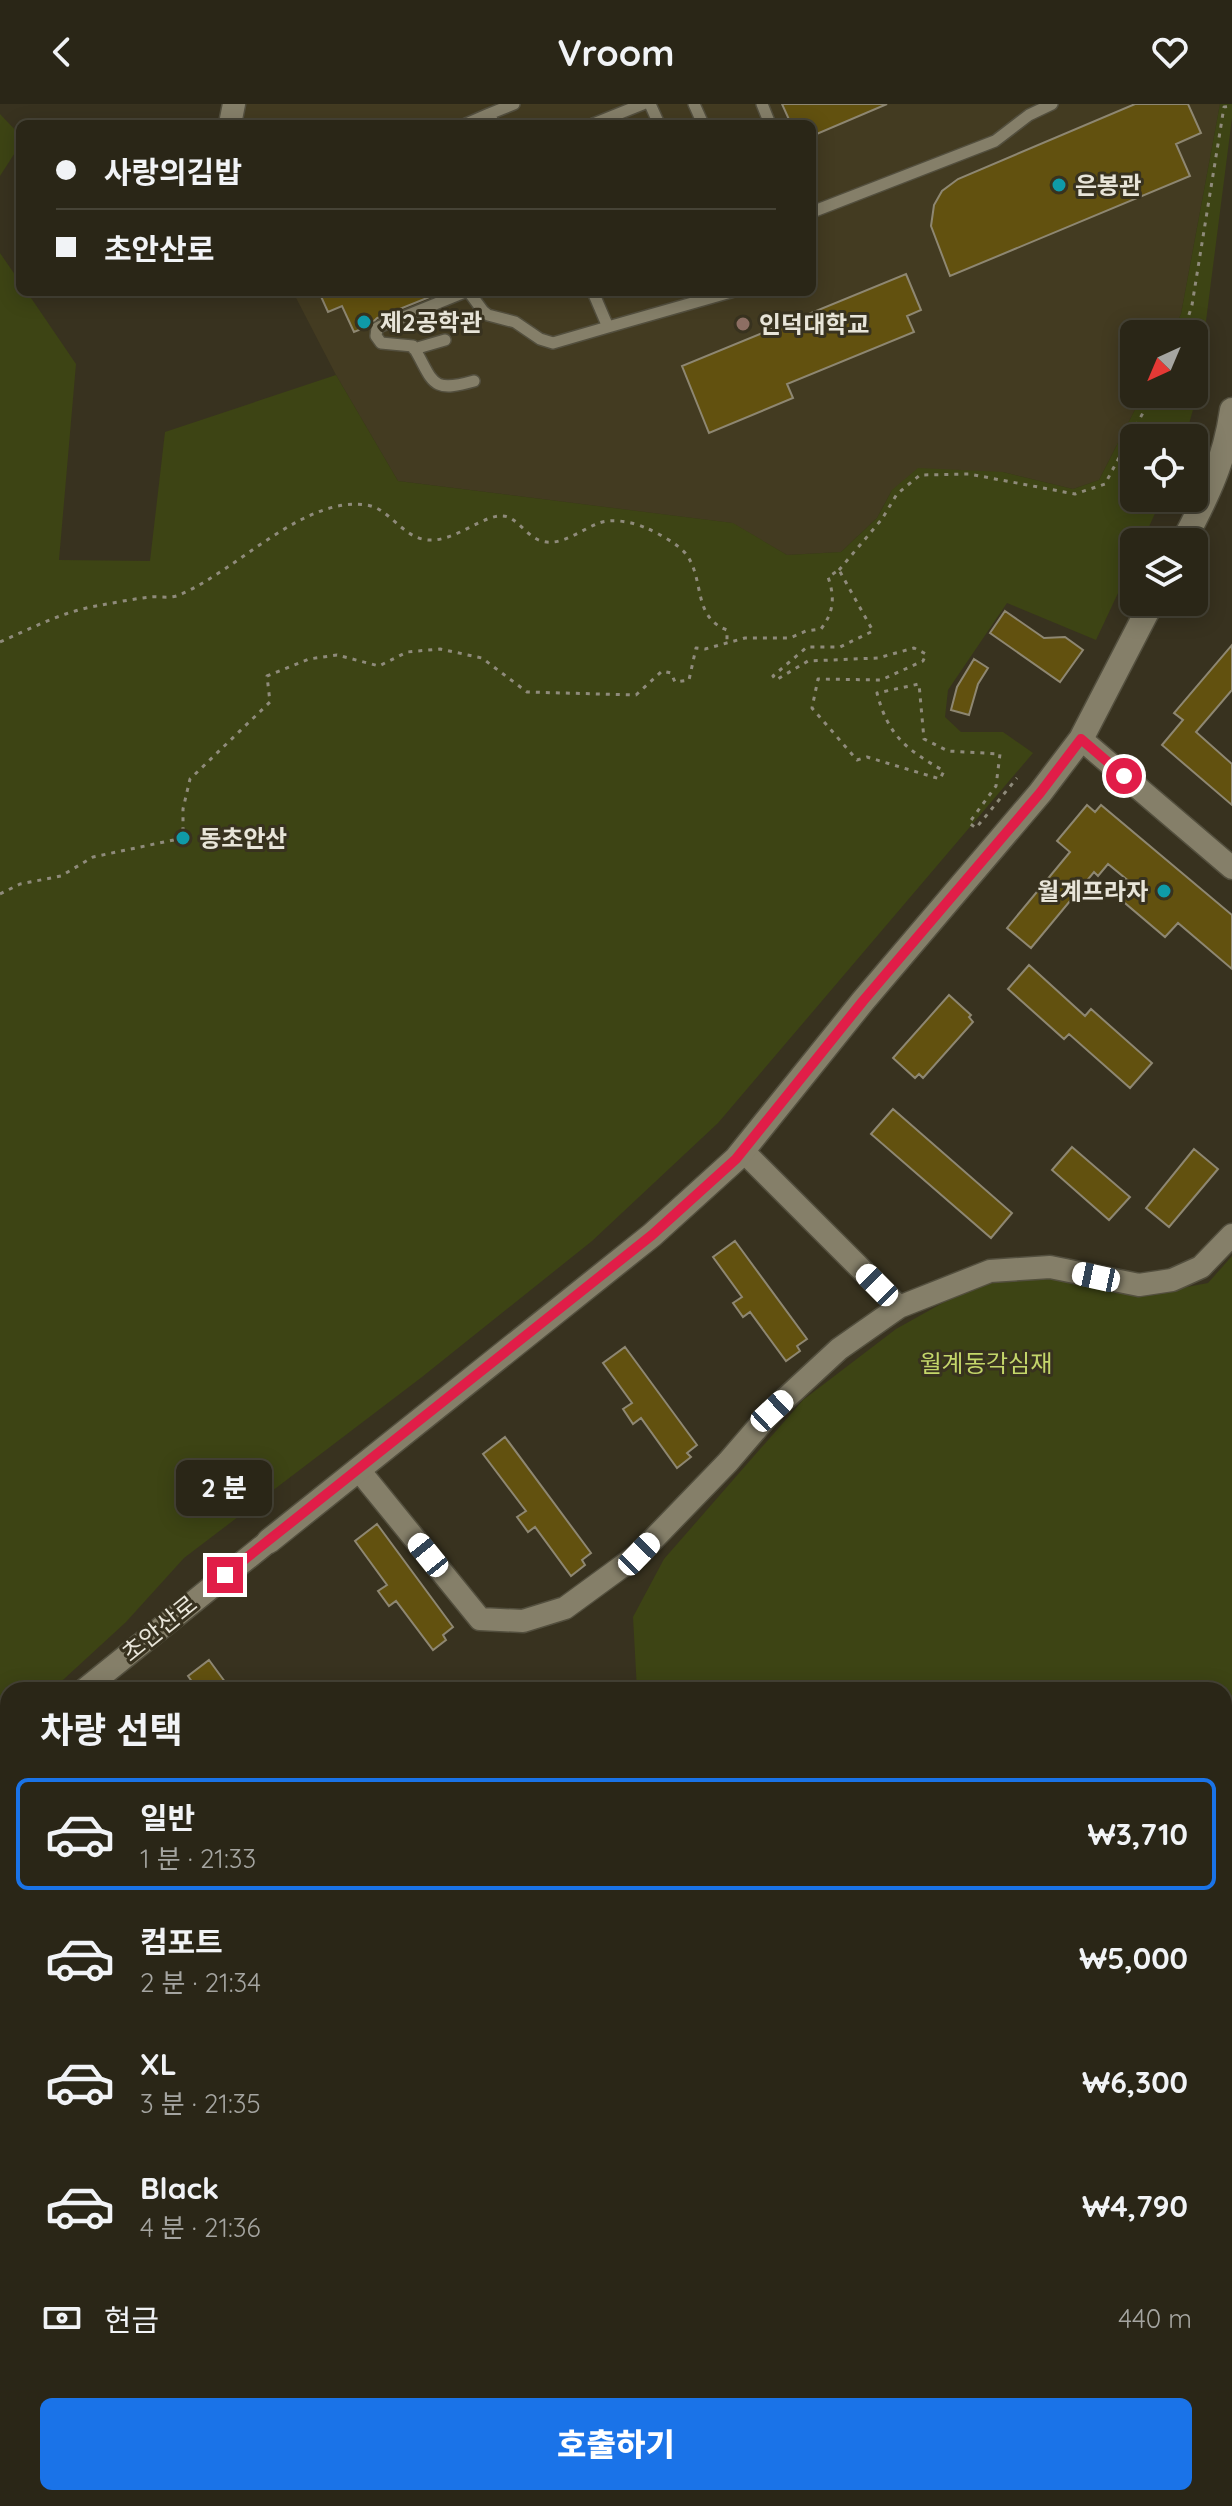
<!DOCTYPE html>
<html lang="ko">
<meta charset="utf-8">
<style>
:root{--surface:#2a2617;--page:#322e20;--text:#f1f3f6;--muted:#a5a5a1;--line:#464336;--accent:#1a73e8}
body{margin:0;font-family:Quicksand,"Noto Sans KR",sans-serif;background:var(--page);color:var(--text);height:100vh;display:flex;flex-direction:column;font-size:30px;white-space:nowrap}
*{box-sizing:border-box;margin:0}
p{font-size:26px;color:var(--muted)}
.icon{flex:none;width:44px;height:44px;fill:none;stroke:currentColor;stroke-width:2;stroke-linecap:round;stroke-linejoin:round}
.map{position:relative;flex:1;overflow:hidden}
.details{position:absolute;left:0px;top:1578px;width:1232px;height:824px;display:flex;flex-direction:column;background:var(--surface);border-radius:24px 24px 0 0;box-shadow:0 4px 20px #0003,0 0 0 2px var(--line)}
.details>*{flex:none}
.banner{position:absolute;left:16px;top:16px;width:800px;height:176px;border-radius:12px;box-shadow:0 4px 20px #0003,0 0 0 2px var(--line);display:grid;align-content:center;height:176px;padding:0 40px;background:var(--surface)}
.needle{width:52px;rotate:224deg}
.buttons{position:absolute;left:1120px;top:216px;display:grid;gap:16px}
.buttons a{display:grid;place-items:center;width:88px;height:88px;border-radius:12px;background:var(--surface);box-shadow:0 4px 20px #0003,0 0 0 2px var(--line);font-size:40px}
.end{position:absolute;width:36px;height:36px;margin:-18px;border:10px solid #e11d48;background:#fff;box-shadow:0 0 0 4px #fff}
.from{border-radius:50%}
.bubble{position:absolute;height:56px;border-radius:12px;background:var(--surface);box-shadow:0 4px 20px #0003,0 0 0 2px var(--line);font-size:26px;font-weight:800;line-height:56px;text-align:center}
.car{position:absolute;width:24px;height:48px;margin:-24px -12px;border-radius:10px;box-shadow:0 0 6px 2px #0007;background:linear-gradient(#fff 24%,#345 0 40%,#fff 0 76%,#345 0 86%,#fff 0)}
.banner b{display:flex;align-items:center;gap:28px;height:76px;font-size:30px}
.banner b+b{border-top:2px solid var(--line)}
.banner i{width:20px;height:20px;background:var(--text)}
ul{padding:0;list-style:none}
li{display:flex;align-items:center;gap:24px;height:112px;margin:0 16px 12px;padding:0 24px;border:4px solid transparent;border-radius:12px}
li div{flex:1}
li b{display:block;font-size:30px}
li em{font-style:normal;font-weight:800}
li.on{border-color:var(--accent)}
li>.icon{width:72px;height:72px;stroke-width:1.5}
h2{padding:0 40px;font-size:36px;line-height:96px}
.pay{display:flex;align-items:center;gap:20px;height:88px;padding:0 40px;font-size:30px}
.pay p{margin-inline-start:auto}
.primary-button{display:flex;gap:16px;margin-top:auto;padding:16px 40px}
.primary-button a{flex:1;height:92px;border-radius:12px;background:var(--accent);color:#fff;font-size:32px;font-weight:800;line-height:92px;text-align:center}
header{display:flex;justify-content:space-between;align-items:center;height:104px;padding:0 40px;background:var(--surface);font-size:36px;font-weight:800}
.map>svg:first-child{display:block}
</style>
<header><svg class="icon" aria-label="back" viewBox="0 0 24 24"><path d="M15 5l-7 7 7 7"/></svg>Vroom<svg class="icon" aria-label="heart" viewBox="0 0 24 24"><path d="M12 20l-8-8c-3-5 5-10 8-4 3-6 11-1 8 4z"/></svg></header>
<div class="map">
<svg width="1232" height="2402" viewBox="0 0 1232 2402">
<rect width="100%" height="100%" fill="#38321f"/>
<path fill="#433b21" d="M244 0H1220L1181 210 1171 230H1134V290H1143L1099 376 1073 385 1003 368 892 386 877 414 841 448 787 451 732 419 398 377 336 271 293 188H812V20H242Z"/>
<path fill="#3d4414" d="M1220 0H1232V14L1196 295 1185 334H1134V394H1162L1142 438H1134V455L1096 536 1007 499 948 586 945 613 961 628H1003L1033 649 718 1019 592 1137 422 1273 184 1454 126 1518 52 1586H8V1628L0 1635V149L20 178V188H27L76 260 59 456 150 457 165 328 336 271 398 377 733 419 787 451 841 448 877 414 892 386 918 364 1003 368 1073 385 1099 376 1143 290H1194V230H1171L1181 210Z
M0 10 20 31V41L0 72Z
M1232 1152V2402H0V1684L8 1681V2394H1224V1586H637L633 1513 664 1455 803 1296 896 1225 973 1182 1032 1173 1079 1177 1145 1191 1208 1179Z"/>
<path fill="#62510f" stroke="#8e8772" stroke-width="2" d="M782 0H887L812 32V20H791Z
M1135 0H1188L1201 29 1176 40 1190 72 950 172 931 122 934 101 942 87 958 75Z
M906 170 921 206 907 212 914 228 787 280 793 294 709 329 682 262Z
M319 188H442L377 214 369 222 354 228 342 202 328 208Z
M1005 507 1044 534 1065 533 1083 546 1060 578 990 529Z
M1232 541V586L1196 628 1232 660V701L1162 641 1183 616 1174 609Z
M974 555 988 564 978 580 969 611 951 606 957 583Z
M1087 701 1095 708 1101 701 1232 811V865L1178 819 1165 833 1119 794 1131 779 1108 760 1098 772 1094 768 1031 844 1007 824 1070 748 1057 737Z
M1029 861 1085 912 1091 905 1152 959 1130 984 1069 930 1064 935 1008 885Z
M949 891 971 911 969 913 973 918 923 974 919 970 915 974 893 954Z
M893 1005 1012 1109 991 1134 871 1030Z
M1072 1043 1130 1093 1109 1116 1052 1066Z
M1194 1045 1218 1065 1169 1123 1146 1104Z
M735 1137 807 1235 797 1242 800 1247 786 1257 750 1208 743 1213 733 1199 742 1193 713 1153Z
M625 1243 697 1341 687 1349 691 1353 677 1364 641 1314 633 1320 623 1305 632 1299 603 1259Z
M505 1333 591 1449 582 1456 585 1461 571 1472 535 1423 528 1428 517 1413 526 1407 483 1350Z
M377 1420 453 1523 443 1531 446 1536 433 1546 396 1497 389 1502 378 1487 387 1481 355 1437Z
M209 1556 231 1586H198L188 1572Z"/>
<g fill="none" stroke-linecap="round" stroke-linejoin="round">
<defs>
<path id="service" d="M650 0 659 20
M694 0 703 20
M762 0 770 20
M489 10 514 0
M466 20 489 10 494 20
M593 20 643 0
M812 108 995 37 1029 11 1052 0
M465 188 381 222 377 224 376 232 381 239 413 242C434 277 429 290 474 277
M469 188 483 207 488 211 515 218 540 235 553 239 608 223
M593 188 608 223 731 188
M414 245 445 236"/>
<path id="minor" d="M230 20 234 0
M1081 635 1232 764
M743 1047 899 1203 990 1167 1050 1163 1139 1181 1172 1176 1201 1163 1232 1131
M358 1365 480 1515 523 1517 565 1504 639 1450 728 1358 772 1307 839 1245 899 1203
M84 1586 269 1437
M0 1658 8 1651"/>
<path id="tertiary" d="M1183 438C1207 393 1225 356 1232 306
M269 1437 652 1131 736 1055 863 897 1040 689 1081 635 1152 498"/>
</defs>
<use href="#service" stroke="#534f3e" stroke-width="14"/>
<use href="#minor" stroke="#534f3e" stroke-width="25"/>
<use href="#tertiary" stroke="#534f3e" stroke-width="27"/>
<path stroke="#8f8b7b" stroke-width="3" stroke-dasharray="4 6" stroke-linecap="butt" d="M1183 230 1192 201 1224 3 1232 2
M839 466 882 415 897 390 920 371 969 370 1075 390 1105 380 1153 290
M0 538C32 524 62 508 96 502 113 499 132 495 150 493 159 492 171 495 179 491 237 467 303 392 366 401 387 403 401 430 422 435 453 443 486 405 508 413 520 418 529 434 542 437 561 443 582 425 599 419 612 414 633 418 646 424 658 429 678 440 686 450 705 475 692 513 727 526V537
M0 790 20 780 61 772 93 753 183 734V705L190 675 270 598 267 572 309 555 337 551 379 562 407 548 440 545 482 554 527 588 636 591 662 567 671 569 675 578 689 576 696 544 705 545 745 534H790L806 527 821 525C834 508 835 493 828 473L839 466 873 527 840 543H807L773 572 776 576 808 557 878 554 914 544 926 550 923 557 881 576 818 575 812 604 857 656 867 653 940 675 944 667C907 646 888 632 877 589L919 580 924 635 948 647 1000 650 996 682 969 719 976 724 1017 674
M0 1832 8 1827
M1224 2010 1232 2006
M229 2402 233 2394
M947 2402 951 2394"/>
<use href="#service" stroke="#857f69" stroke-width="11"/>
<use href="#minor" stroke="#857f69" stroke-width="22"/>
<use href="#tertiary" stroke="#857f69" stroke-width="24"/>
</g>
<g fill="none" stroke-linecap="round" stroke-linejoin="round">
<path stroke="#e11d48" stroke-width="10" d="M225 1471 652 1131 736 1055 863 897 1040 689 1081 635 1124 672"/>
</g>
<g fill="#0f9aa8" stroke="#38321f" stroke-width="3">
<circle cx="1059" cy="81" r="8"/>
<circle cx="364" cy="218" r="8"/>
<circle cx="183" cy="734" r="8"/>
<circle cx="1164" cy="787" r="8"/>
</g>
<circle fill="#8d6e63" stroke="#38321f" stroke-width="3" cx="743" cy="220" r="8"/>
<g text-anchor="middle" dominant-baseline="central" stroke-width="6" stroke-linejoin="round" paint-order="stroke">
<g font-size="24" font-weight="bold" fill="#e8e5d9" stroke="#38321f" text-anchor="start">
<text x="1075" y="81">은봉관</text>
<text x="380" y="218">제2공학관</text>
<text x="759" y="220">인덕대학교</text>
<text x="199" y="734">동초안산</text>
<text x="1148" y="787" text-anchor="end">월계프라자</text>
</g>
<g font-size="24" fill="#c4d66a" stroke="#38321f">
<text x="986" y="1259">월계동각심재</text>
</g>
<g font-size="24" fill="#e8e5d9" stroke="#38321f">
<text transform="translate(159 1524) rotate(-39)">초안산로</text>
</g>
</g>
</svg>
<div class="buttons">
<a><svg class="needle" viewBox="-14 -14 28 28"><path d="M0-13l5 13h-10z" fill="#e53935"/><path d="M0 13l5-13h-10z" fill="#a5a5a1"/></svg></a>
<a><svg class="icon" aria-label="locate" viewBox="0 0 24 24"><circle cx="12" cy="12" r="6"/><path d="M12 2v4M12 18v4M2 12h4M18 12h4"/></svg></a>
<a><svg class="icon" aria-label="layers" viewBox="0 0 24 24"><path d="M12 4l9 5-9 5-9-5zM3 14l9 5 9-5"/></svg></a>
</div>
<i class="end from" style="left:1124px;top:672px"></i>
<i class="end" style="left:225px;top:1471px"></i>
<div class="bubble" style="left:176px;top:1356px;width:96px">2 분</div>
<i class="car" style="left:1096px;top:1173px;rotate:282deg"></i>
<i class="car" style="left:877px;top:1181px;rotate:315deg"></i>
<i class="car" style="left:772px;top:1307px;rotate:47deg"></i>
<i class="car" style="left:639px;top:1450px;rotate:44deg"></i>
<i class="car" style="left:428px;top:1451px;rotate:321deg"></i>
<div class="banner">
<b><i class="from"></i>사랑의김밥</b>
<b><i></i>초안산로</b>
</div>
<section class="details">
<h2>차량 선택</h2>
<ul>
<li class="on"><svg class="icon" aria-label="car" viewBox="0 0 24 24"><path d="M5 17H2v-5l4-1 3-4h7l3 4 3 1v5h-3M9 17h6M6 11h13"/><circle cx="7" cy="17" r="2"/><circle cx="17" cy="17" r="2"/></svg><div><b>일반</b><p>1 분 · 21:33</p></div><em>₩3,710</em></li>
<li><svg class="icon" aria-label="car" viewBox="0 0 24 24"><path d="M5 17H2v-5l4-1 3-4h7l3 4 3 1v5h-3M9 17h6M6 11h13"/><circle cx="7" cy="17" r="2"/><circle cx="17" cy="17" r="2"/></svg><div><b>컴포트</b><p>2 분 · 21:34</p></div><em>₩5,000</em></li>
<li><svg class="icon" aria-label="car" viewBox="0 0 24 24"><path d="M5 17H2v-5l4-1 3-4h7l3 4 3 1v5h-3M9 17h6M6 11h13"/><circle cx="7" cy="17" r="2"/><circle cx="17" cy="17" r="2"/></svg><div><b>XL</b><p>3 분 · 21:35</p></div><em>₩6,300</em></li>
<li><svg class="icon" aria-label="car" viewBox="0 0 24 24"><path d="M5 17H2v-5l4-1 3-4h7l3 4 3 1v5h-3M9 17h6M6 11h13"/><circle cx="7" cy="17" r="2"/><circle cx="17" cy="17" r="2"/></svg><div><b>Black</b><p>4 분 · 21:36</p></div><em>₩4,790</em></li>
</ul>
<div class="pay"><svg class="icon" aria-label="cash" viewBox="0 0 24 24"><path d="M3 7h18v10H3z"/><circle cx="12" cy="12" r="2"/></svg>현금<p>440 m</p></div>
<div class="primary-button"><a>호출하기</a></div>
</section>
</div>
